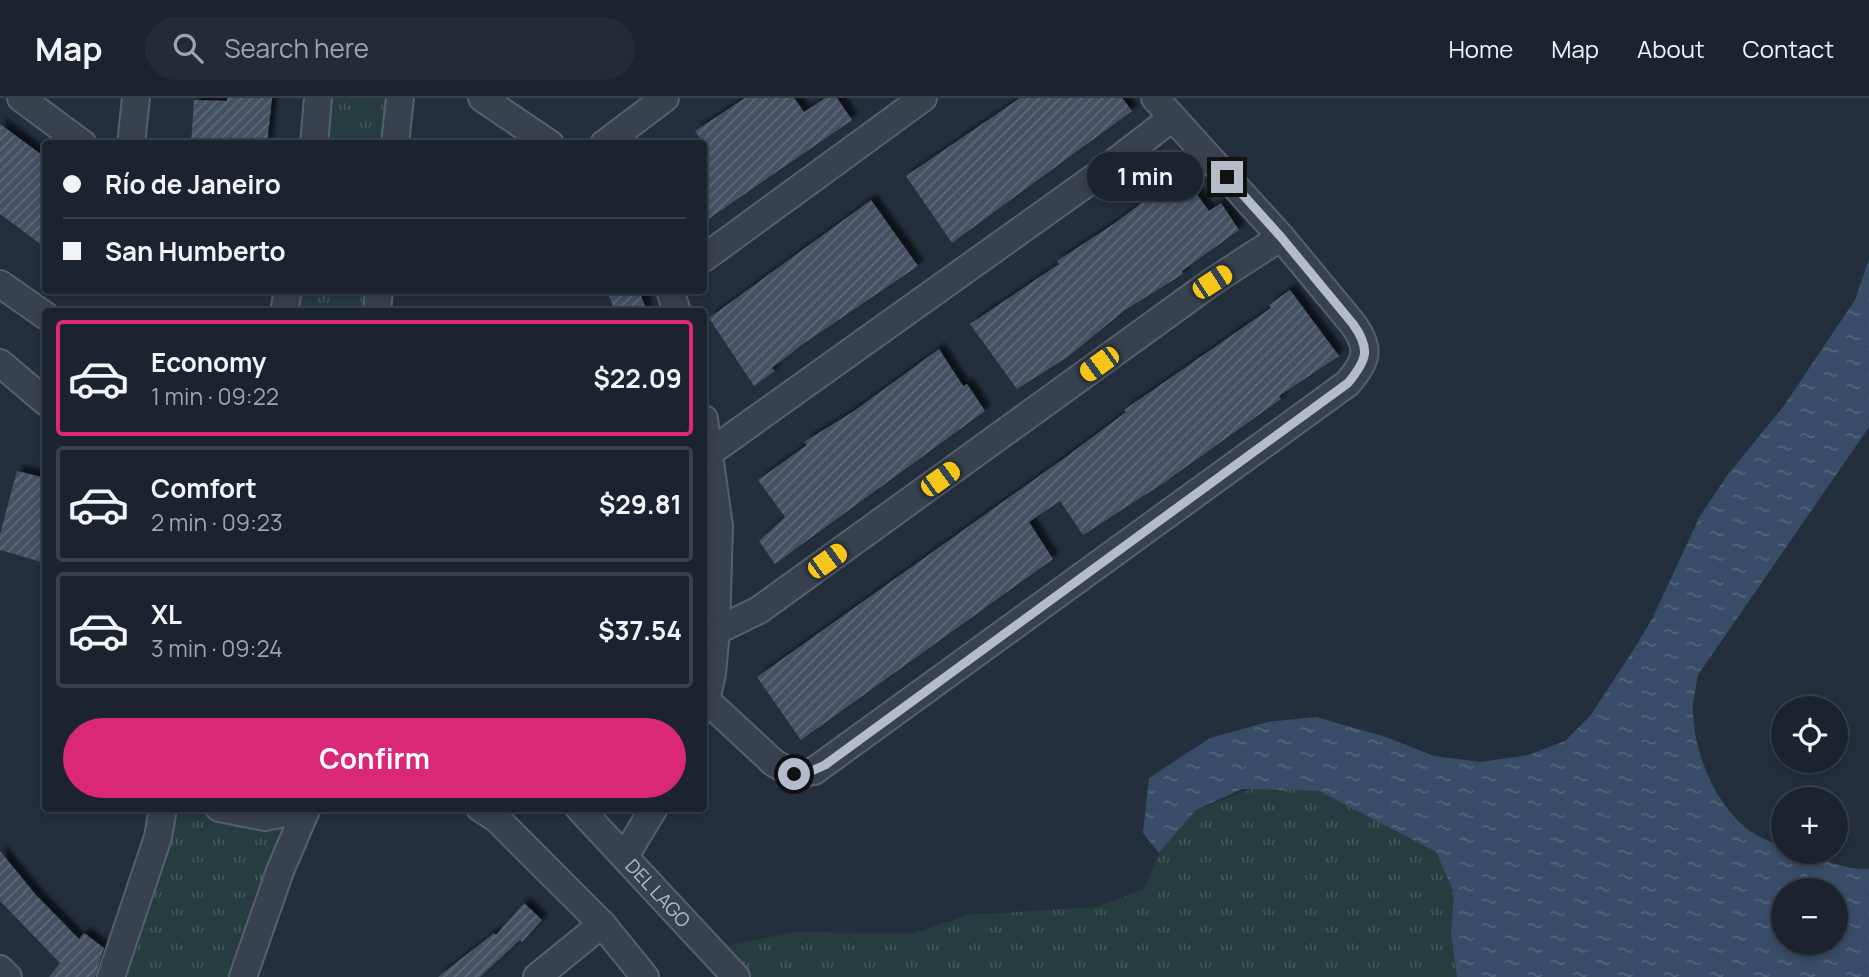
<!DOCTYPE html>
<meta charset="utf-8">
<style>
:root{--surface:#1b232e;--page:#242b36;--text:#f1f3f6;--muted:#a0a4aa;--line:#39404a;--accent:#db2777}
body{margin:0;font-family:Manrope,sans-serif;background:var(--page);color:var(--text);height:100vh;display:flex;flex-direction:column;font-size:26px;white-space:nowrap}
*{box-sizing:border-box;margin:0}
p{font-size:23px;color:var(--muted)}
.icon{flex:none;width:38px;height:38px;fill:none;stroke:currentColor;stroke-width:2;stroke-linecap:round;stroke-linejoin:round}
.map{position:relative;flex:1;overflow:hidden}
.details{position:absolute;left:42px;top:210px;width:665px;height:504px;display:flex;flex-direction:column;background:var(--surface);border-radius:7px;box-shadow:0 4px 10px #0003,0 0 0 2px var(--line)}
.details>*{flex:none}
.guide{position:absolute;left:42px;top:42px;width:665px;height:154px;border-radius:7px;box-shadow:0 4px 10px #0003,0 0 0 2px var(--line);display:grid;align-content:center;height:154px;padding:0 21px;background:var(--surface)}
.buttons{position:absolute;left:1771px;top:598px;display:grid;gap:14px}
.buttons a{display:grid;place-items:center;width:77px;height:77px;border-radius:50%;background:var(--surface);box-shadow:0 4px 10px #0003,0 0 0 2px var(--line);font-size:35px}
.end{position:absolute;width:32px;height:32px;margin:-16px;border:9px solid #b4bcc9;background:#111;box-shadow:0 0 0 4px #111}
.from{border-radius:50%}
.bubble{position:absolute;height:49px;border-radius:24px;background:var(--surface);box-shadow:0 4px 10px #0003,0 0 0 2px var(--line);font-size:23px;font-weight:700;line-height:49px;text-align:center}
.car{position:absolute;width:21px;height:42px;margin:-21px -10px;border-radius:9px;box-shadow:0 0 5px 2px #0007;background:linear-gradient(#f5c518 24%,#345 0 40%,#f5c518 0 76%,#345 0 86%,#f5c518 0)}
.guide b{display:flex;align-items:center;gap:24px;height:66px;font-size:26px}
.guide b+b{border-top:2px solid var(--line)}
.guide i{width:18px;height:18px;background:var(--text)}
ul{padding:12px 0 0;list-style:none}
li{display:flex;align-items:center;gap:21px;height:116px;margin:0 14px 10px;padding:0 7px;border:4px solid var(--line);border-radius:7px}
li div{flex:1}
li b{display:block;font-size:26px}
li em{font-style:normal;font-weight:700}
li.selected{border-color:var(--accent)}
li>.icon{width:63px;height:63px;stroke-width:1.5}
.primary-button{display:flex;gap:14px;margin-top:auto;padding:14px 21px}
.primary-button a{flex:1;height:80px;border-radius:42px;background:var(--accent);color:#fff;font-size:28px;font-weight:700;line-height:80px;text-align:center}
header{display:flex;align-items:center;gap:42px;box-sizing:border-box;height:98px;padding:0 35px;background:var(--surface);border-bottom:2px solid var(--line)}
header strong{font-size:33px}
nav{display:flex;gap:38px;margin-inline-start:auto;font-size:24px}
.search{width:490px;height:63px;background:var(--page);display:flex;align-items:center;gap:18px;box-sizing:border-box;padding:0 24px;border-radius:38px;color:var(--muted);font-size:26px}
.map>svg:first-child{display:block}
</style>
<header>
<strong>Map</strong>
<div class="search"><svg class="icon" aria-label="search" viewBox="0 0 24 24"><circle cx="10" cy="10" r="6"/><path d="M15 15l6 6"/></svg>Search here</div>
<nav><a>Home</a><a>Map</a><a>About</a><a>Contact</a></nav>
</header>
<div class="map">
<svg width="1869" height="879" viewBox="0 0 1869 879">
<defs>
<pattern id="park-tufts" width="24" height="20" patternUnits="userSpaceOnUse" patternTransform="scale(1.75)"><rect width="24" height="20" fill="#263c3f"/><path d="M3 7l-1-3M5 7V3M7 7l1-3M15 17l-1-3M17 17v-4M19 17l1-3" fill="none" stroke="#435659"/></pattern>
<pattern id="water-ripples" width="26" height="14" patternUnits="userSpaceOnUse" patternTransform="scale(1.75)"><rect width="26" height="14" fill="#394c67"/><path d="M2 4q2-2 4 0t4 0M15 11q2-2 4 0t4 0" fill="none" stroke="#53647b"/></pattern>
<pattern id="building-hatch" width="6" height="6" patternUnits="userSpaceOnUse" patternTransform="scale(1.75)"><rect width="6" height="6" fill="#455162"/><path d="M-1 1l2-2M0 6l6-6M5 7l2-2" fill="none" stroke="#5d6877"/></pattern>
<filter id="shadow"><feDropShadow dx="6" dy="-6" stdDeviation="2" flood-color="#0009"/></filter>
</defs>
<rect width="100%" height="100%" fill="#242f3e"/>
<path fill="url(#park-tufts)" d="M318 0H400L395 45 314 46Z
M288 193H379L377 213 284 214Z
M1251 691 1319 693 1436 754 1454 795 1451 836 1457 879H736L711 851 796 834 912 836 968 817 1097 809 1144 791 1159 755 1196 712Z
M163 711H307L243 879H111Z"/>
<path fill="url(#water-ripples)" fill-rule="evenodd" d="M1869 161V329L1698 577C1696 590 1692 603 1693 616 1695 658 1717 711 1753 735 1762 741 1774 745 1783 749V754C1812 754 1837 772 1869 771V879H1457L1451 836 1454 795 1436 754 1319 693 1242 691 1196 712 1159 755 1143 735 1149 680 1210 640 1268 624 1316 619 1386 639 1434 658 1481 664 1528 657 1565 643 1590 618 1636 548 1653 519 1700 418 1729 375 1783 309 1855 202ZM1783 793H1836V845H1783Z"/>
<path fill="url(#building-hatch)" filter="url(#shadow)" d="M227 0H272L267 46H191L194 2 227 3Z
M745 0H794L804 14 825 0H837L852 22 704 124V46L695 33Z
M1020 0H1122L1132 13 952 145 906 78Z
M0 26 46 60V150L0 116Z
M1184 79 1209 113 1221 105 1239 132 1182 173 1183 176 1125 212 1069 258 1017 291 970 226 1059 166 1057 163 1115 125 1144 103 1143 101 1165 86 1168 91Z
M871 102 918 168 803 246 772 270 775 273 754 288 709 220Z
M607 192H639L647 214H615Z
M1290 192 1339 258 1279 298 1281 301 1165 384 1083 437 1060 403 1029 424 1053 461 801 642 757 579 1070 356 1126 314 1124 312 1271 210 1269 207Z
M939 251 963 288 967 286 985 313 775 466 759 443 785 419 758 382 807 347 804 344 854 313Z
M17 373 46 380V450L42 464 0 452V436Z
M0 753 36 797 79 841 84 835 104 850 95 879H49L60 865 0 803Z
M524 805 542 822 522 844 520 842 480 879H438L494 835 496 837Z"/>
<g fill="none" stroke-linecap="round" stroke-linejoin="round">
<defs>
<g id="minor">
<path d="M21 0 83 46"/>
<path d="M482 0 550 46"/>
<path d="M131 46 136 0"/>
<path d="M314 46 318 0"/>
<path d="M395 46 400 0"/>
<path d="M604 46 665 0"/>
<path d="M704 160 923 0"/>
<path d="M0 186 46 218"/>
<path d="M670 192 677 214"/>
<path d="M284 214 288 192"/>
<path d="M377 214 379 192"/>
<path d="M0 265 46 304"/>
<path d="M704 321 719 428 716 533 712 576 704 610"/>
<path d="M709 355 1098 77 1172 20"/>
<path d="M716 533 759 512 1212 184 1281 139"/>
<path d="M705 601 774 665 794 676 814 673 1348 285C1367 262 1371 251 1353 226L1281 139 1155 0"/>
<path d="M219 710 265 719 307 710"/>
<path d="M480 710 497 721 602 826 645 879"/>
<path id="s1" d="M579 710 736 879"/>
<path d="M625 758 654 710"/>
<path d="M0 871 8 879"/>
<path d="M111 879 158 739 163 710"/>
<path d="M243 879 280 773 306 712"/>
<path d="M537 879 602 826"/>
</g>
</defs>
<use href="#minor" stroke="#565f6c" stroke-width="30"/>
<use href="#minor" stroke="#38414e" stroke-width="26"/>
</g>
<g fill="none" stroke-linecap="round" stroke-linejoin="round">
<path stroke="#b4bcc9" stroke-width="9" d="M794 676H805L825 667 1348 285C1367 262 1371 251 1353 226L1281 139 1227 79"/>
</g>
<g text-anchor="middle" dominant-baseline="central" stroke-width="6" stroke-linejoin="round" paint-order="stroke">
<g font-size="19" fill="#b4bcc9" stroke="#1d2633">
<text stroke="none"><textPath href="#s1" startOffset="116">DEL LAGO</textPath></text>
</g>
</g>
</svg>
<div class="buttons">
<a><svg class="icon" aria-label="locate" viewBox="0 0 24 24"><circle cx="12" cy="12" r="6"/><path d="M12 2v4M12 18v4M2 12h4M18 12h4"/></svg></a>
<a>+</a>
<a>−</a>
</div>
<i class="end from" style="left:794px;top:676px"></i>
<i class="end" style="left:1227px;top:79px"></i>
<div class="bubble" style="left:1087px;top:54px;width:116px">1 min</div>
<i class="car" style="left:1212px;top:184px;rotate:57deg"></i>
<i class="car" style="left:1099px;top:266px;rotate:234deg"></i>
<i class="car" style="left:940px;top:381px;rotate:54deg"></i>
<i class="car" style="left:827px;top:463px;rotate:54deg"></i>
<div class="guide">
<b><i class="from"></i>Río de Janeiro</b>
<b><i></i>San Humberto</b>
</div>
<section class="details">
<ul>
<li class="selected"><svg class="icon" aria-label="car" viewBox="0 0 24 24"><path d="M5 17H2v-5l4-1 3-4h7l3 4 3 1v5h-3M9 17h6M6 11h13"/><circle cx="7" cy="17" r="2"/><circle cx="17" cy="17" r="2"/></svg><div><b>Economy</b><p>1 min · 09:22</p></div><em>$22.09</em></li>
<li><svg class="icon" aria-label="car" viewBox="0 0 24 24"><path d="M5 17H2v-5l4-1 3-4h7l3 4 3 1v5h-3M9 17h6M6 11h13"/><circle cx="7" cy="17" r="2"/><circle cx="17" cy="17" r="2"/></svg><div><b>Comfort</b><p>2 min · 09:23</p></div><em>$29.81</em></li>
<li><svg class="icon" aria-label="car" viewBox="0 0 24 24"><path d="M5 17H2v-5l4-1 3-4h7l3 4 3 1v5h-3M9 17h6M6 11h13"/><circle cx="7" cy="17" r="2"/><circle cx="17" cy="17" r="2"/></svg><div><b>XL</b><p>3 min · 09:24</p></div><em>$37.54</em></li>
</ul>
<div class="primary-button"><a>Confirm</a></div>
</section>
</div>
